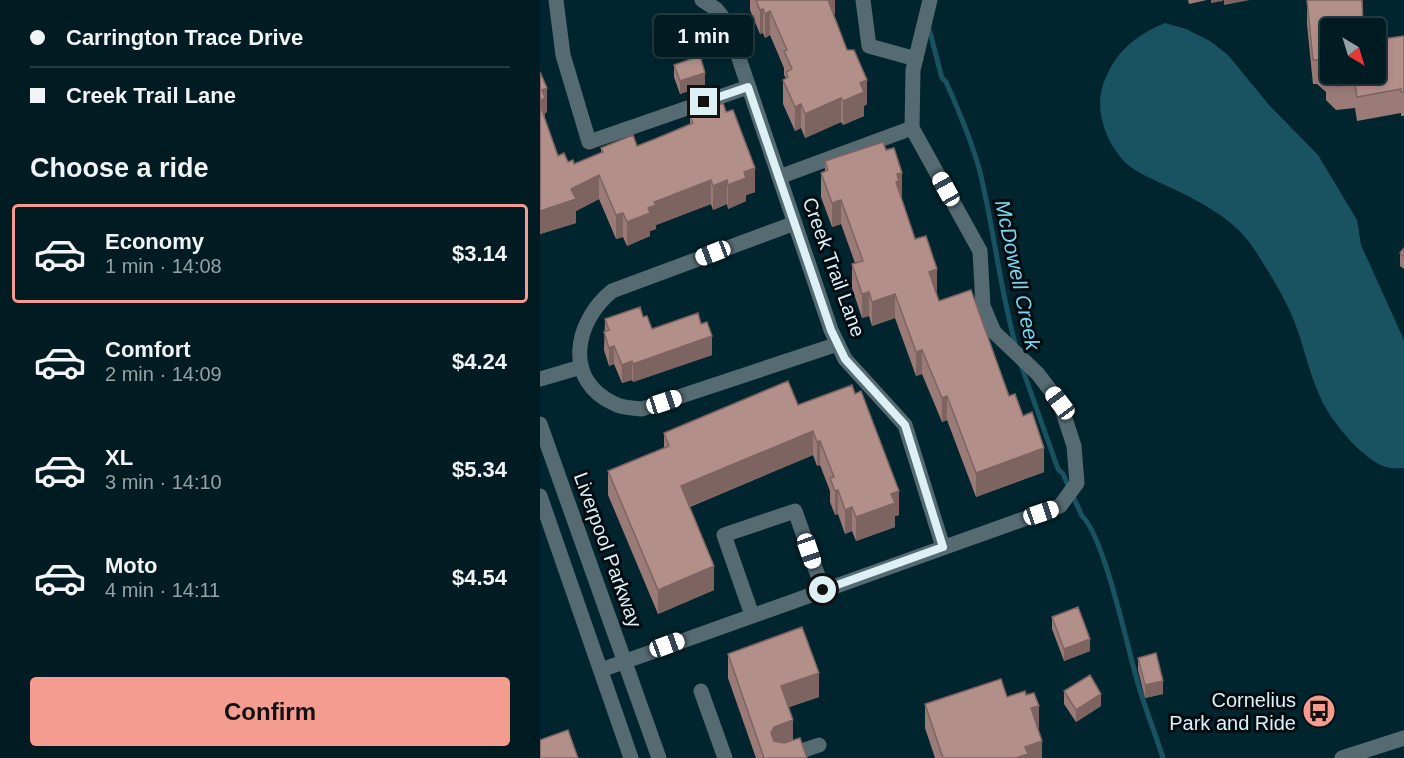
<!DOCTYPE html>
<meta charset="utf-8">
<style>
:root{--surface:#001c22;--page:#0a252a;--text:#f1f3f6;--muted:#95a1a5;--line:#223a40;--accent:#f59c91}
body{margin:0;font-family:Arial,sans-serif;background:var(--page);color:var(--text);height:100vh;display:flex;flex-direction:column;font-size:22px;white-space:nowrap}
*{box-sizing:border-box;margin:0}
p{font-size:20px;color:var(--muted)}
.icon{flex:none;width:33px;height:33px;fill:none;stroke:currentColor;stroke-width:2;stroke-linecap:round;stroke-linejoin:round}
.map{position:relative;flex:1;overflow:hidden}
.details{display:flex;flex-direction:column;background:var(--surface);width:540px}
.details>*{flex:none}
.banner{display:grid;align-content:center;height:132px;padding:0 30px;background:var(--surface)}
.needle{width:39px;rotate:142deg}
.buttons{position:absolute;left:780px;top:18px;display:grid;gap:12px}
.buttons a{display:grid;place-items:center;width:66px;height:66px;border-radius:6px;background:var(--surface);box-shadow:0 3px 9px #0003,0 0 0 2px var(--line);font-size:30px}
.end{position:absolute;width:27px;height:27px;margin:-14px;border:8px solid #dcf0f5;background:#111;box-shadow:0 0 0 3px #111}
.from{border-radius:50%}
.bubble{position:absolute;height:42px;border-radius:6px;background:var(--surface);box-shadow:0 3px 9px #0003,0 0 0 2px var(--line);font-size:20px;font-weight:700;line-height:42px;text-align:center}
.car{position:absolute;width:18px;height:36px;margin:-18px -9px;border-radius:8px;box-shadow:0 0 4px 2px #0007;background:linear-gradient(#fff 24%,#345 0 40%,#fff 0 76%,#345 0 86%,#fff 0)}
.banner b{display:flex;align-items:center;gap:21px;height:57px;font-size:22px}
.banner b+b{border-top:2px solid var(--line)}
.banner i{width:15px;height:15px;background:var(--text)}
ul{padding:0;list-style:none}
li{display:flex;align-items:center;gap:18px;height:99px;margin:0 12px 9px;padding:0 18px;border:3px solid transparent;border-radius:6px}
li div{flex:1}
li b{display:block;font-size:22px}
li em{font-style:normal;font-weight:700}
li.selected{border-color:var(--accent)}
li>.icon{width:54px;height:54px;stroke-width:1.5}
h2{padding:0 30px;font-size:27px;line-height:72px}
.primary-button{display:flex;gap:12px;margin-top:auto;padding:12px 30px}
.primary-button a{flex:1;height:69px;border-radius:6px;background:var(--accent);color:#111;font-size:24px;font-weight:700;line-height:69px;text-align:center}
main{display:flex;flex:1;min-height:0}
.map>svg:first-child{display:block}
</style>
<main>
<section class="details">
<div class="banner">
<b><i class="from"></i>Carrington Trace Drive</b>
<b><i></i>Creek Trail Lane</b>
</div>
<h2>Choose a ride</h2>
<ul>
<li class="selected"><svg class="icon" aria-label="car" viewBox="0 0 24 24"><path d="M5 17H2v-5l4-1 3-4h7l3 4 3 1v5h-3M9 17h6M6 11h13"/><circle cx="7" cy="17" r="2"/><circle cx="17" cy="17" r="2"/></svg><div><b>Economy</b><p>1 min · 14:08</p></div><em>$3.14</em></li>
<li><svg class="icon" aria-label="car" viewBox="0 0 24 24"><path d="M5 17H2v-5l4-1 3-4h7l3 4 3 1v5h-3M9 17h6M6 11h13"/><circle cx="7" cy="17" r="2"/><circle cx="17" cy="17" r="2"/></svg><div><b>Comfort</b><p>2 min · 14:09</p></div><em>$4.24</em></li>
<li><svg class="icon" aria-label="car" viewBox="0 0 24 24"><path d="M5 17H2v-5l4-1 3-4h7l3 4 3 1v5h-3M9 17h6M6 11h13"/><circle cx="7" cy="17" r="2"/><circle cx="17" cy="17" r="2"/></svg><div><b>XL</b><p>3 min · 14:10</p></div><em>$5.34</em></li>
<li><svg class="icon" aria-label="car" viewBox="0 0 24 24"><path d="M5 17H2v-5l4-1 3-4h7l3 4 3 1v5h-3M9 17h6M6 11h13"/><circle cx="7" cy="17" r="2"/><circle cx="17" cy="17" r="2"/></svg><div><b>Moto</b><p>4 min · 14:11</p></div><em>$4.54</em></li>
</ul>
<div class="primary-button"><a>Confirm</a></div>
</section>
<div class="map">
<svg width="864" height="758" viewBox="0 0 864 758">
<rect width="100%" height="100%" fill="#00252e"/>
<path fill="#195361" d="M625 23 646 29 670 41 688 55 729 105 778 155 817 220 821 245 864 340V468C858 468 851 469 846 467 824 461 790 420 781 399 767 369 762 334 747 305 739 288 720 257 709 242 691 217 655 199 627 186 615 180 597 173 587 164 567 145 554 112 563 85 574 53 594 36 625 23Z"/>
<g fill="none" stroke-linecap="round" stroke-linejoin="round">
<path stroke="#195361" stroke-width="5" d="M388 25 402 78 406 82C419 111 432 141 440 172 454 230 460 289 476 347
M481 365 518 469 523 474 542 516C564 536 587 646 597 680 604 706 615 732 623 758"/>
<path stroke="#556b71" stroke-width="15" d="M16 0 23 55 49 142 208 87
M162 0 176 9 187 23 291 330 305 359 365 425 403 547
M323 0 329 46 376 59
M239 177 372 128
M255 223 72 291C34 322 23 381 75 404 83 408 94 408 102 409L298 344
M0 379 41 367
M0 424 119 758
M0 496 91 758
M212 615 184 535 255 511 283 590
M61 670 520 506 537 483 534 446 520 403 498 374 454 332 443 306 440 251 372 128 373 70 390 0
M161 691 185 758
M241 758 279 745
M802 758 864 738"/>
</g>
<path fill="#9a7b77" d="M210 0H295V14L293 15 327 104 324 106V116L303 125 301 122 265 138 261 128 255 131 243 104V80L246 78 244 75V68L230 35 225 38 223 33 220 34 210 10Z
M648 0H667L649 4Z
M767 0 790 74 864 36V116H861V113L817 121 815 108 796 110 786 100V92L777 84H773L767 24Z
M134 65 165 85 140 94 134 77Z
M0 72 7 112 5 113V119L18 156 28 162 34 164 61 153V148L97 146 150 125V117L215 192 206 195V201L188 209 187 204 173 210 171 204 116 225V229L110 231V236L87 246 83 237 76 239 59 199 36 211V223L0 234Z
M285 161 362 197H361L375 239 399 301 469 396 504 472 436 497 407 420 402 422 382 374 376 376 355 318 332 326 329 316 322 318 312 288V264L315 263 301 224 292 227 281 197V173L285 171Z
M864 248V269L860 266V253Z
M103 317 112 329 172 355 93 382 92 380 82 383 74 364 69 366 64 350 65 319Z
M258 405 359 515 355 516V527L316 541 312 531 305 534 298 514 295 515 290 502V491L280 465 277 466 273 455 150 507 174 590 118 614 68 495V471L124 448V433Z
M512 617 550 651 524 661 512 629Z
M188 654 279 697 249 707 253 740 267 758H216L188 678Z
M598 658 623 694 605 698 598 670Z
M524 691 561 706 536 722 524 704Z
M467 697 498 730 502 758H395L385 728V704Z"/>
<path fill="#7d6461" d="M285 0H295V14L285 18Z
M671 0H683V1L671 3Z
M684 0H710L684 5Z
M223 9V33L220 34V10Z
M230 11V35L225 38V14Z
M165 73V85L140 94V81Z
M327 80V104L324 106V116L303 125V101L320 83Z
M7 88V112L5 113V122L0 124V100L2 90Z
M301 98V122L265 138V114Z
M261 104V128L255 131V107Z
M215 168V192L206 195V201L188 209V185L204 172Z
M362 173V197L359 198 356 182 357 174Z
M59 175V199L36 211V223L0 234V211L31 189Z
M171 180V204L116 225V229L110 231V236L87 246V222L108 208 114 202Z
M187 180V204L173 210V186Z
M301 200V224L292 227V203Z
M83 213V237L76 239V215Z
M397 269V293L389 272Z
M329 292V316L322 318V294Z
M355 294V318L332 326V302Z
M172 336V355L93 382V364Z
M74 346V364L69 366V348Z
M382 350V374L376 376V352Z
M92 361V380L82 383V365Z
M407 396V420L402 422V398Z
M273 431V455L141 510V486Z
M280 441V465L277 466V442Z
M504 448V472L436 497V473Z
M298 490V514L295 515V491Z
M359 491V515L355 516V527L316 541V517L351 494Z
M312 507V531L305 534V510Z
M174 566V590L118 614V590Z
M550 639V651L524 661V649Z
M279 673V697L241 710V686Z
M623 681V694L605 698V685Z
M561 694V706L536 722V710Z
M499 706V730L491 708Z
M253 720V744L234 751 231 733 234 727Z
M502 741V758H475L485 747Z"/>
<path fill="#b38f8a" stroke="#7d6461" stroke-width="1.5" d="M216 0H288L307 50H314L327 80 320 83 324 92 303 101 301 98 265 114 261 104 255 107 243 80 248 77 246 72 252 69 244 51 247 50 230 11 225 14 223 9 220 10Z
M767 0H822L823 28H790V74H836V40L864 36V92H861V89L817 97 815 84 796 86 786 76V68L777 60H773Z
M160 56 165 73 140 81 134 65Z
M0 72 7 88 2 90 5 98 0 100Z
M183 103 186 112 193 110 215 168 204 172 206 178 188 185 187 180 173 186 171 180 114 202 116 205 108 208 110 213 87 222 83 213 76 215 59 175 31 189 36 199 0 211V105L18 156 24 153 28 162 33 160 34 164 63 152 61 148 93 135 97 146 115 139 153 123 150 117Z
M343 142 346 150 354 148 362 173 357 174 359 181 356 182 375 239 386 236 397 269 389 272 399 301 431 290 469 396 475 394 483 416 492 412 504 448 436 473 407 396 402 398 382 350 376 352 355 294 332 302 329 292 322 294 312 264 323 261 301 200 292 203 281 173 288 170 285 161Z
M864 248V257L860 253Z
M100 307 103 317 107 316 112 329 158 313 161 324 167 322 172 336 93 364 92 361 82 365 74 346 69 348 64 332 69 330 65 319Z
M248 381 258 405 312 385 315 394 321 391 359 491 351 494 355 503 316 517 312 507 305 510 298 490 295 491 290 478 294 477 280 441 277 442 273 431 141 486 174 566 118 590 68 471 129 446 124 433Z
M538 607 550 639 524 649 512 617Z
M262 627 279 673 241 686 253 720 234 727 231 733 234 741 244 743 260 738 267 758H224L188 654Z
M616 653 623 681 605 685 598 658Z
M550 675 561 694 536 710 524 691Z
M461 679 467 697 485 691 486 695 494 693 499 706 491 708 502 741 485 747 488 754 475 758H403L385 704Z
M28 730 38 758H0V740Z"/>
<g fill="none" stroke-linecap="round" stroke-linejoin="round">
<path stroke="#dcf0f5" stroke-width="8" d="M164 102 208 87 291 330 305 359 365 425 403 547 283 590"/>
</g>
<defs>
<symbol id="bus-disc" viewBox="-11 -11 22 22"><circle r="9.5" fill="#f59c91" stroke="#010c10"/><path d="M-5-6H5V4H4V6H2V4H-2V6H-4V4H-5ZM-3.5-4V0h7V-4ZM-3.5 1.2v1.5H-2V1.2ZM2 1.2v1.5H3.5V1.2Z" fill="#111"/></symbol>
</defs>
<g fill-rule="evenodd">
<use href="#bus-disc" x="760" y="692" width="38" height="38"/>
</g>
<g text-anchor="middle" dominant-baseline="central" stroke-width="6" stroke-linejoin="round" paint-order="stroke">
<g font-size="20" fill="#dcf0f5" stroke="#010c10">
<text transform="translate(294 267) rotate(70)">Creek Trail Lane</text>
<text transform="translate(68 550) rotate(70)">Liverpool Parkway</text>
</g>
<g font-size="20" fill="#dcf0f5" stroke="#010c10" text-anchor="end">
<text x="756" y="700">Cornelius<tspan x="756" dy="23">Park and Ride</tspan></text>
</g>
<g font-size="21" font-style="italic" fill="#7ad5ed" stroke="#010c10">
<text transform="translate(478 275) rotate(78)">McDowell Creek</text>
</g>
</g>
</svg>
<div class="buttons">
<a><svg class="needle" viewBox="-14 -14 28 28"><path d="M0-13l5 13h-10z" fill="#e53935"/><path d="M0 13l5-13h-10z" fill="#95a1a5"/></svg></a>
</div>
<i class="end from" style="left:283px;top:590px"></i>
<i class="end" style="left:164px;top:102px"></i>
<div class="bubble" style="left:114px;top:15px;width:99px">1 min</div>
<i class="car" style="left:406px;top:189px;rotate:331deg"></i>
<i class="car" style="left:173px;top:253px;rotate:249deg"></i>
<i class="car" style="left:124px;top:402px;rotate:72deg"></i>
<i class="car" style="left:520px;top:403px;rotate:323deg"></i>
<i class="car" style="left:501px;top:513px;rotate:71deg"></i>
<i class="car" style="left:269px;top:551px;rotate:161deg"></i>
<i class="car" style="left:127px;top:645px;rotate:70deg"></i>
</div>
</main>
